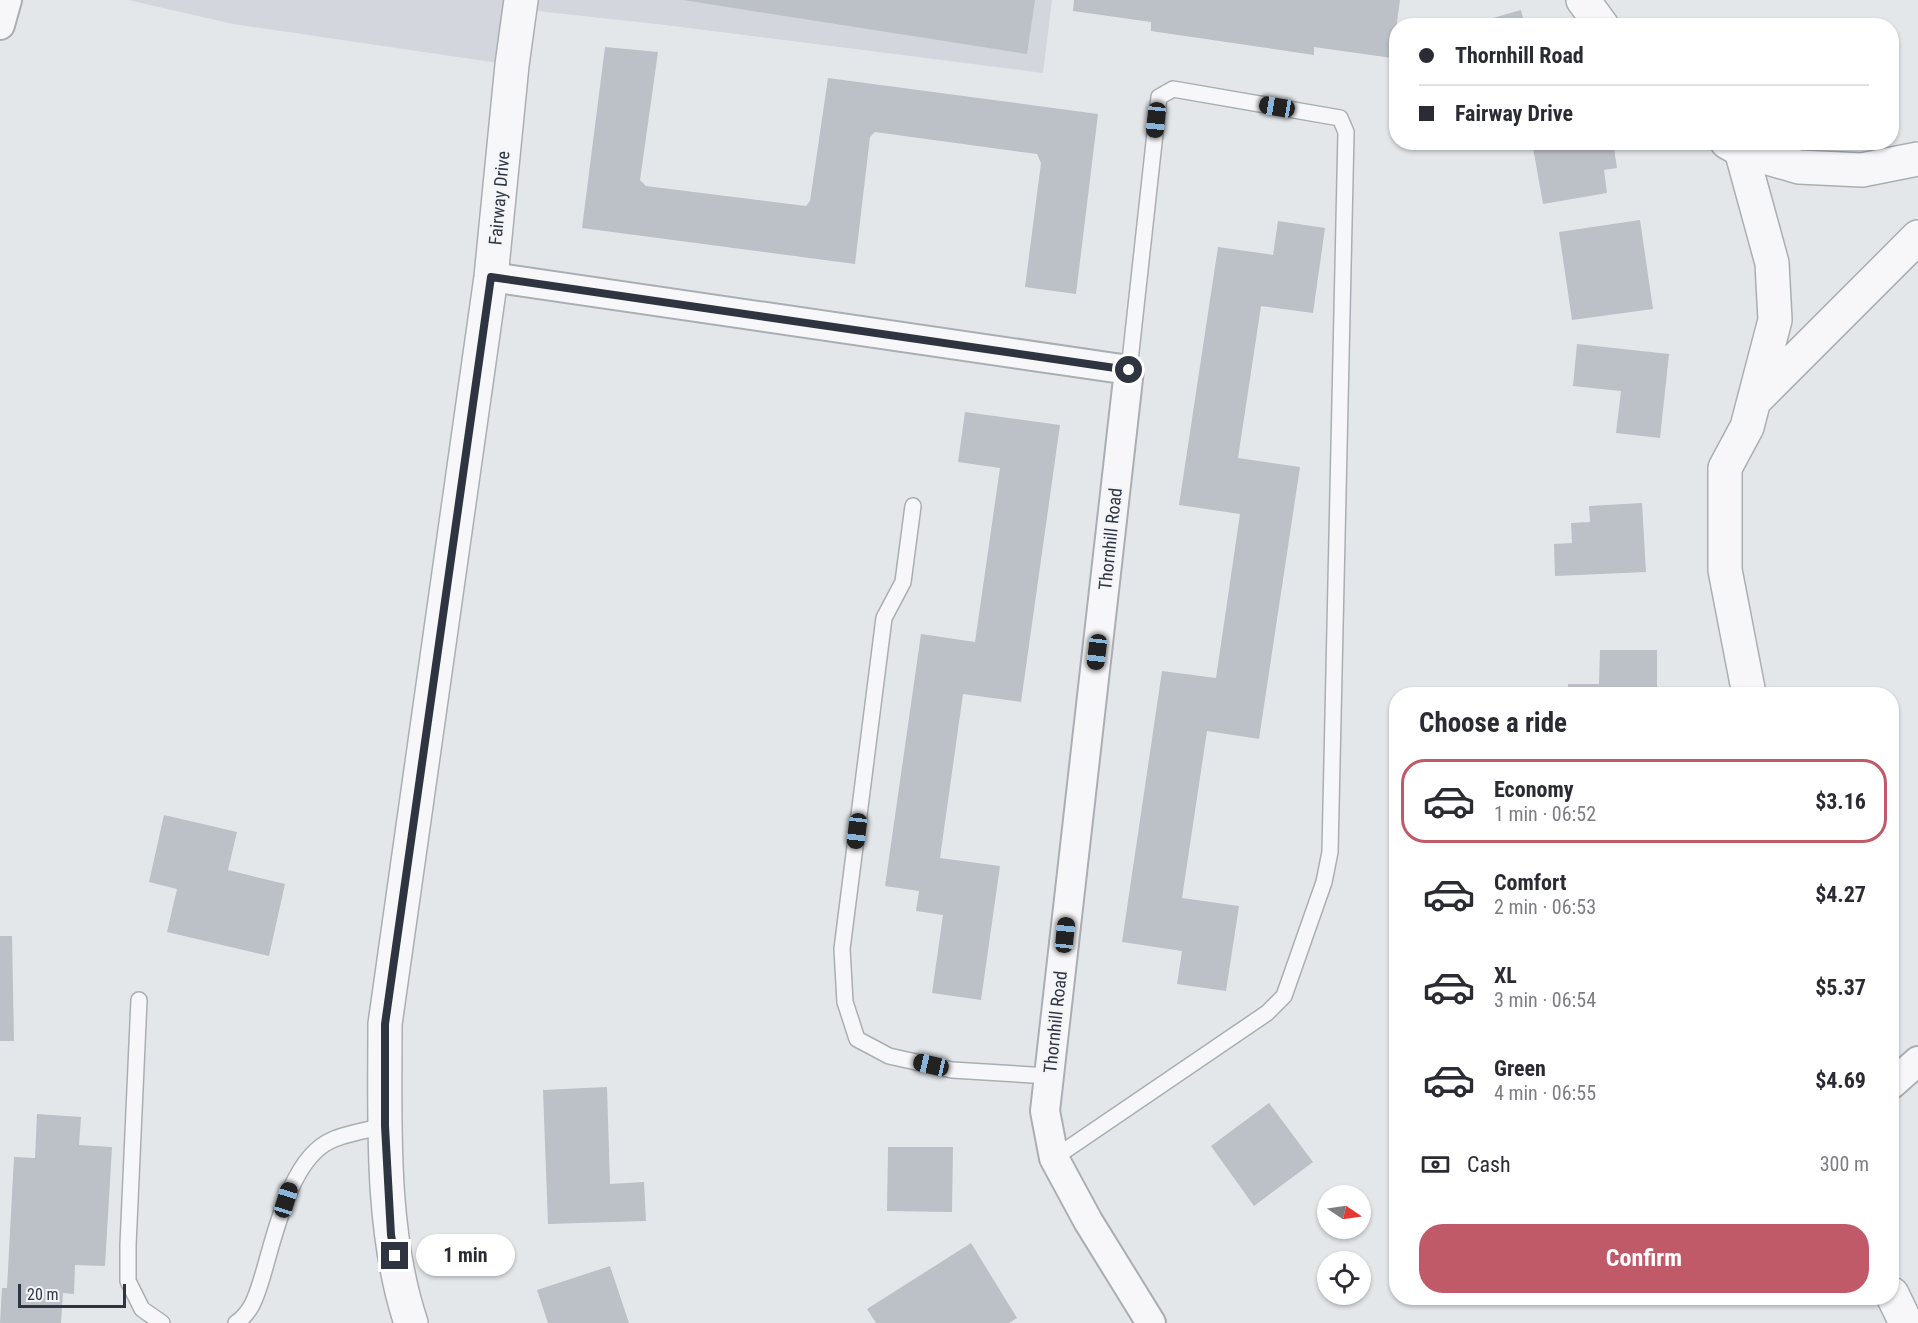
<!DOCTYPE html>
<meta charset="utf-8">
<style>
:root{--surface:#fff;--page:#f2f2f3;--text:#2b2b33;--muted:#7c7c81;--line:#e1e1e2;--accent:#c05968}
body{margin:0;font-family:"Roboto Condensed",sans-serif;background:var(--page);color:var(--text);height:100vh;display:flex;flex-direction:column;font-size:22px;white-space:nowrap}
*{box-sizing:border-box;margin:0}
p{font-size:20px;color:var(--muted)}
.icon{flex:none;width:33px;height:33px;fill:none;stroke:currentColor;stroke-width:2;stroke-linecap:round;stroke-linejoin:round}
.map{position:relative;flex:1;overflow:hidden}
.drawer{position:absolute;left:1389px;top:687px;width:510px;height:618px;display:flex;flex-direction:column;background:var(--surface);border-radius:24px;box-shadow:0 2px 4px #0004}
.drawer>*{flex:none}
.guide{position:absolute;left:1389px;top:18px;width:510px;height:132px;border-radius:24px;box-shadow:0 2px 4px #0004;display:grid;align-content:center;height:132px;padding:0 30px;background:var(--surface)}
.needle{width:39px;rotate:103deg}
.tools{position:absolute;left:1317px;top:1185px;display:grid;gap:12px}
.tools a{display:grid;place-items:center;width:54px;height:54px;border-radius:50%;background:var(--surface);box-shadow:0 2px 4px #0004;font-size:30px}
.scale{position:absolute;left:18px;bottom:15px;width:108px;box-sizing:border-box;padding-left:6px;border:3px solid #2e3541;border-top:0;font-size:16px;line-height:21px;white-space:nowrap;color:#2e3541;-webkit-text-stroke:4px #f4f5f8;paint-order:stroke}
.end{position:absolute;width:27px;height:27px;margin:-14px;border:8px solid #2e3541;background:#fff;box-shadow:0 0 0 3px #fff}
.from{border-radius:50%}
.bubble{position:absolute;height:42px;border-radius:21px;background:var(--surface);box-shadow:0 2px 4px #0004;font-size:20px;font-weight:700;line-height:42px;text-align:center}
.car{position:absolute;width:18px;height:36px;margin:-18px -9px;border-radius:8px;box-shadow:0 0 4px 2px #0007;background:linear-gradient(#222 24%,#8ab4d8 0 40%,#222 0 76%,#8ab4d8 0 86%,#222 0)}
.guide b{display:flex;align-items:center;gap:21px;height:57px;font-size:22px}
.guide b+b{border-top:2px solid var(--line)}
.guide i{width:15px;height:15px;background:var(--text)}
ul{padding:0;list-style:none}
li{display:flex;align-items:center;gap:18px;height:84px;margin:0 12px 9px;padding:0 18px;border:3px solid transparent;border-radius:24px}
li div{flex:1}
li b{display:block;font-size:22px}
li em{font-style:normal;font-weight:700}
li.on{border-color:var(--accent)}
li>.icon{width:54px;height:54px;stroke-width:1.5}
h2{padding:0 30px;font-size:27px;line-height:72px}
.pay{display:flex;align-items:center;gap:15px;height:66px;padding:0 30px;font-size:22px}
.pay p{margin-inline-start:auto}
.action{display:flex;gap:12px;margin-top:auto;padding:12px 30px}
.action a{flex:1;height:69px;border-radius:24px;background:var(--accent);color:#fff;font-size:24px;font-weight:700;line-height:69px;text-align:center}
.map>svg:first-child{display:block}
</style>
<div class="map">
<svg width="1918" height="1323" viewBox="0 0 1918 1323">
<rect width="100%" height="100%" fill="#e4e7ea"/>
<path fill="#d3d6dc" d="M128 0H1052L1043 73 665 25 519 9 512 65 233 24Z"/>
<path fill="#bcc0c7" d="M683 0H1035L1027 54Z
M1074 0H1400L1392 58 1314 47V55L1151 31V22L1073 11Z
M1521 10 1525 26H1468V25Z
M605 47 658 52 640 180 646 186 806 206 810 201 828 78 1098 114 1076 294 1025 287 1041 163 1037 154 875 132 870 137 855 264 582 228Z
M1532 142H1613L1617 168 1604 170 1607 193 1543 204Z
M1640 220 1653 309 1572 320 1559 232Z
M1278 221 1325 228 1313 313 1261 306 1238 458 1300 467 1259 739 1207 731 1182 898 1239 906 1226 991 1177 984 1182 951 1122 942 1162 671 1216 678 1240 514 1179 505 1218 247 1273 255Z
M1577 344 1669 354 1660 438 1616 433 1621 391 1573 386Z
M965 412 1060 425 1021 702 963 694 940 858 1000 866 981 1000 932 993 943 915 916 911 919 891 885 886 921 634 975 642 1000 468 958 462Z
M1642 503 1646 572 1555 576 1554 544 1572 543 1571 523 1590 522 1589 506Z
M1600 650H1657V694H1568V684H1599Z
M164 815 237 832 228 870 285 884 269 956 167 932 177 889 149 882Z
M0 936H12L14 1041H0Z
M607 1087 610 1184 644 1182 646 1221 548 1224 543 1090Z
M1269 1103 1313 1162 1254 1206 1211 1146Z
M37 1114 81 1117 79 1145 112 1147 105 1266 75 1265 74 1294 63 1293 61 1323H0L2 1288H7L14 1157 35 1158Z
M888 1147H953L952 1212 887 1211Z
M971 1243 1017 1318 1009 1323H876L867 1309Z
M610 1266 629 1323H548L537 1290Z"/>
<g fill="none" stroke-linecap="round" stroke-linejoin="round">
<defs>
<path id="service" d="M913 506 903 582 884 618 842 949 845 1002 857 1039 889 1056 952 1070 1049 1076
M139 1000 128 1245V1281L142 1309 162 1323
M1054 1158 1267 1013 1284 996 1324 882 1330 852 1346 132 1340 118 1173 89 1159 97 1129 370
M236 1323C251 1313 256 1297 261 1281 274 1240 289 1158 332 1140 348 1133 368 1130 385 1126"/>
<path id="minor" d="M0 25 7 0
M491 277 1129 370 1045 1111 1054 1158 1088 1221 1151 1323
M1892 1084 1918 1061"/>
<path id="tertiary" d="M1583 0 1602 26
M1727 142 1741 150 1799 167 1862 170 1918 159
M1741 150 1772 263 1775 320 1747 427 1725 468V570L1749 694
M1754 401 1918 237
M1892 1294 1906 1323
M411 1323C380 1230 385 1121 385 1024L491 277 512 65 521 0"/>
</defs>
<use href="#service" stroke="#aaaeb4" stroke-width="18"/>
<use href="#minor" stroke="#aaaeb4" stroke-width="32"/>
<use href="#tertiary" stroke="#aaaeb4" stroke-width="36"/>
<use href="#service" stroke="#f7f7f9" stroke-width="15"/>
<use href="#minor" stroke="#f7f7f9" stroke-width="28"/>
<use href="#tertiary" stroke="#f7f7f9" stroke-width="33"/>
</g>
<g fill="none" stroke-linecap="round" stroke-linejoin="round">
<path stroke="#2e3541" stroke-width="8" d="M395 1256 391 1235 385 1126V1024L491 277 1129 370"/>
</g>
<g text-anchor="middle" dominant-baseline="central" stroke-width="4.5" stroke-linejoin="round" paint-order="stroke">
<g font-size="18" fill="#2e3541" stroke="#f4f5f8">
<text transform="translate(499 198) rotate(-85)">Fairway Drive</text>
<text transform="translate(1110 539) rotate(-84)">Thornhill Road</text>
<text transform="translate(1055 1022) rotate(-84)">Thornhill Road</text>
</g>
</g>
</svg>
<div class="tools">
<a><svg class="needle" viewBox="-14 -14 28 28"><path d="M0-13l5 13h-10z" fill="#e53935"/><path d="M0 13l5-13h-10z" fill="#7c7c81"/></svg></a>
<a><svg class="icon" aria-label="locate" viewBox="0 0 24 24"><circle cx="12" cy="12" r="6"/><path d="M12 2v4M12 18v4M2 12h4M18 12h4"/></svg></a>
</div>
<div class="scale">20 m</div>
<i class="end from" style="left:1129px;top:370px"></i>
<i class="end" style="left:395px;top:1256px"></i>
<div class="bubble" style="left:416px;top:1234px;width:99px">1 min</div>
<i class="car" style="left:1277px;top:107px;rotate:280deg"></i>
<i class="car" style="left:1156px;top:120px;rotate:186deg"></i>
<i class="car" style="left:1097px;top:652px;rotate:187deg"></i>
<i class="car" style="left:857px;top:831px;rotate:187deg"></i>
<i class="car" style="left:1065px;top:935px;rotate:6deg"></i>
<i class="car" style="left:931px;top:1065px;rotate:283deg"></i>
<i class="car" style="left:286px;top:1200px;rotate:17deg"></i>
<div class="guide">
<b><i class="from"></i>Thornhill Road</b>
<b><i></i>Fairway Drive</b>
</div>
<section class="drawer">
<h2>Choose a ride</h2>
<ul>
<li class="on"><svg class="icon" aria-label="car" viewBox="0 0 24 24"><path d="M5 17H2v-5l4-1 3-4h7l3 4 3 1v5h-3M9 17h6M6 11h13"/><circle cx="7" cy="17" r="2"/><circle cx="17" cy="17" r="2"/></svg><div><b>Economy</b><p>1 min · 06:52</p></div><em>$3.16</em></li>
<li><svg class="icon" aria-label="car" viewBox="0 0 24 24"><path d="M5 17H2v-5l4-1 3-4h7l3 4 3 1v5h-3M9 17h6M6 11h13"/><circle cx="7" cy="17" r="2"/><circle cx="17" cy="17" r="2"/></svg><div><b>Comfort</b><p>2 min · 06:53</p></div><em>$4.27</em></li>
<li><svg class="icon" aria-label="car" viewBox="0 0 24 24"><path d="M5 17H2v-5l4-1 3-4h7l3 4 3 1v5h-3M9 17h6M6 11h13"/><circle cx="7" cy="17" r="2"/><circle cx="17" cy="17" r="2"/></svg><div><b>XL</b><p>3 min · 06:54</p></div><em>$5.37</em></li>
<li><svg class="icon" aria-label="car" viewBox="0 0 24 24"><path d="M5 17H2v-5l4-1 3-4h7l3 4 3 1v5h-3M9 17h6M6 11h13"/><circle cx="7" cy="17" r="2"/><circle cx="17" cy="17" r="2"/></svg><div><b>Green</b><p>4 min · 06:55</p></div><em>$4.69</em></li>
</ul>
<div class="pay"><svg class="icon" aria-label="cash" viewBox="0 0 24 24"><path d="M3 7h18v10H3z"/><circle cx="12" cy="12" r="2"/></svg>Cash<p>300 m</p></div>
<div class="action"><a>Confirm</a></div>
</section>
</div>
